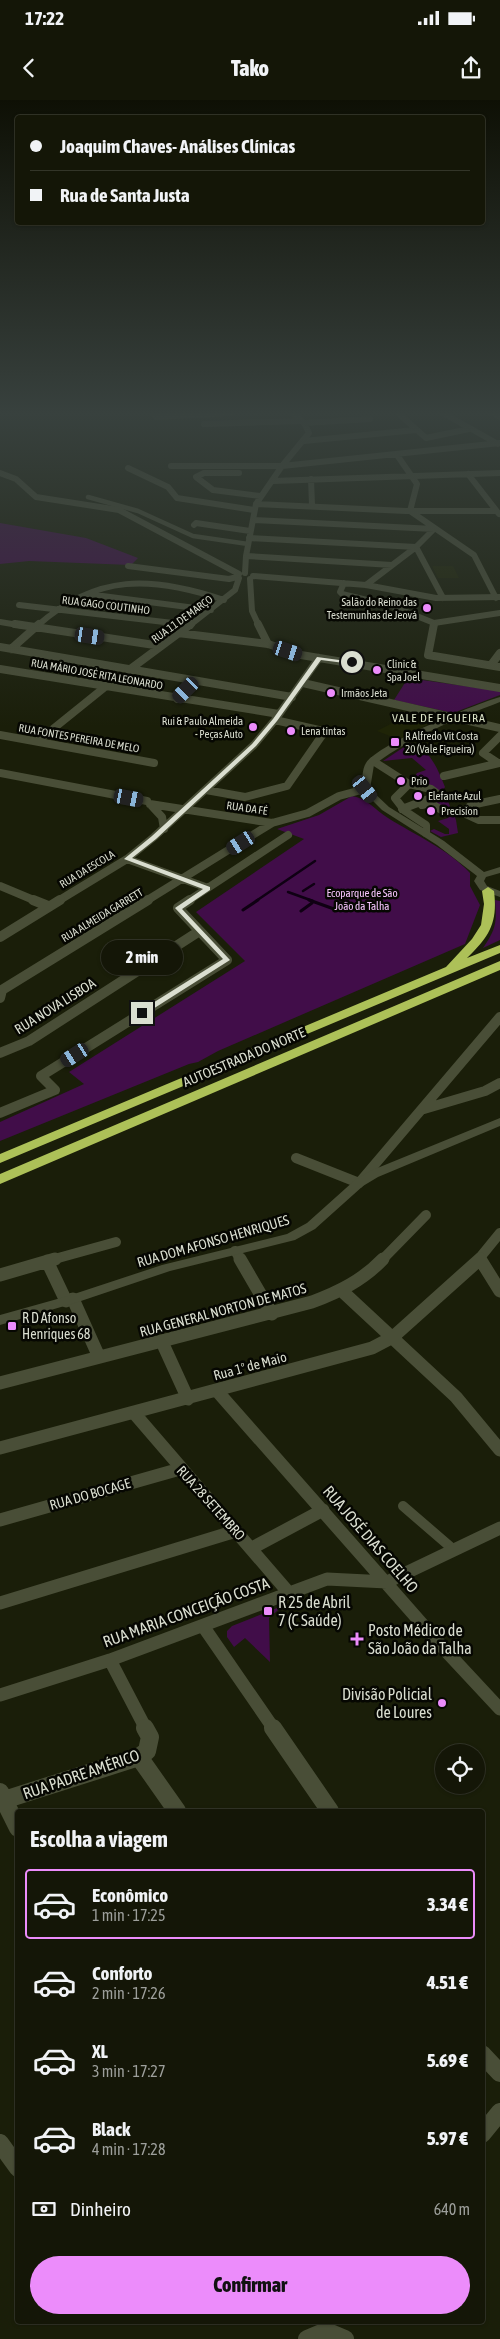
<!DOCTYPE html>
<html lang="pt">
<meta charset="utf-8">
<style>
:root{--surface:#141607;--page:#1d1f11;--text:#f1f3f6;--muted:#9d9f9b;--line:#333528;--accent:#ec8cfb}
body{margin:0;font-family:"Asap Condensed",sans-serif;background:var(--page);color:var(--text);height:100vh;display:flex;flex-direction:column;font-size:19px;white-space:nowrap}
*{box-sizing:border-box;margin:0}
p{font-size:16px;color:var(--muted)}
.icon{flex:none;width:28px;height:28px;fill:none;stroke:currentColor;stroke-width:2;stroke-linecap:round;stroke-linejoin:round}
.map{position:relative;flex:1;overflow:hidden}
.side{position:absolute;left:15px;top:1709px;width:470px;height:515px;display:flex;flex-direction:column;background:var(--surface);border-radius:5px;box-shadow:0 1px 4px #0004,0 0 0 1px var(--line)}
.side>*{flex:none}
.hud{position:absolute;left:15px;top:15px;width:470px;height:110px;border-radius:5px;box-shadow:0 1px 4px #0004,0 0 0 1px var(--line);display:grid;align-content:center;height:110px;padding:0 15px;background:var(--surface)}
.buttons{position:absolute;left:435px;top:1644px;display:grid;gap:10px}
.buttons a{display:grid;place-items:center;width:50px;height:50px;border-radius:50%;background:var(--surface);box-shadow:0 1px 4px #0004,0 0 0 1px var(--line);font-size:25px}
.end{position:absolute;width:22px;height:22px;margin:-11px;border:6px solid #daded0;background:#111;box-shadow:0 0 0 2px #111}
.from{border-radius:50%}
.bubble{position:absolute;height:35px;border-radius:18px;background:var(--surface);box-shadow:0 1px 4px #0004,0 0 0 1px var(--line);font-size:16px;font-weight:800;line-height:35px;text-align:center}
.car{position:absolute;width:15px;height:30px;margin:-15px -8px;border-radius:6px;box-shadow:0 0 4px 1px #0007;background:linear-gradient(#222 24%,#8ab4d8 0 40%,#222 0 76%,#8ab4d8 0 86%,#222 0)}
.hud b{display:flex;align-items:center;gap:18px;height:48px;font-size:19px}
.hud b+b{border-top:1px solid var(--line)}
.hud i{width:12px;height:12px;background:var(--text)}
ul{padding:0;list-style:none}
li{display:flex;align-items:center;gap:15px;height:70px;margin:0 10px 8px;padding:0 5px;border:2px solid transparent;border-radius:5px}
li div{flex:1}
li b{display:block;font-size:19px}
li em{font-style:normal;font-weight:800}
li.on{border-color:var(--accent)}
li>.icon{width:45px;height:45px;stroke-width:1.5}
h2{padding:0 15px;font-size:22px;line-height:60px}
.pay{display:flex;align-items:center;gap:12px;height:55px;padding:0 15px;font-size:19px}
.pay p{margin-inline-start:auto}
.action{display:flex;gap:10px;margin-top:auto;padding:10px 15px}
.action a{flex:1;height:58px;border-radius:30px;background:var(--accent);color:#111;font-size:20px;font-weight:800;line-height:58px;text-align:center}
.status{display:flex;justify-content:space-between;align-items:center;height:35px;padding:0 25px;background:var(--surface);direction:ltr}
.status svg{height:14px;fill:currentColor}
header{display:flex;justify-content:space-between;align-items:center;height:65px;padding:0 15px;background:var(--surface);font-size:22px;font-weight:800}
.map>svg:first-child{display:block}
</style>
<div class="status"><b>17:22</b><svg viewBox="0 0 49 12"><path d="M0 12V9h3v3zM5 12V6h3v6zM10 12V3h3v9zM15 12V0h3v12zM26 1h20v11H26zM47 4h2v5h-2z"/></svg></div>
<header><svg class="icon" aria-label="back" viewBox="0 0 24 24"><path d="M15 5l-7 7 7 7"/></svg>Tako<svg class="icon" aria-label="share" viewBox="0 0 24 24"><path d="M12 15V3M7 8l5-5 5 5M5 13v7h14v-7"/></svg></header>
<div class="map">
<svg width="500" height="2239" viewBox="0 0 500 2239">
<rect width="100%" height="100%" fill="#1a1e09"/>
<path fill="#1f2407" d="M432 466H453L459 478H438Z
M406 616 428 624 400 640 377 631Z"/>
<path fill="#410d49" d="M0 423 86 438 138 458 131 465 29 461 0 464Z
M408 578 500 591V595L453 613 394 600Z
M410 643C430 648 438 670 445 687L443 690 456 720 458 733 441 737 430 731 434 729 445 734H449V729L438 721 448 718 450 713 432 701 441 698V694L415 676 417 673 426 670 412 658 383 661Z
M352 696C367 698 375 710 388 718 415 735 448 749 470 773V786L480 805 465 844 218 951 198 962 189 964 0 1041V1022L84 984 69 972 245 861 196 812 304 739 277 729 319 715Z
M495 800 500 801V840L483 848C496 829 497 823 495 800Z
M277 1508 278 1510 269 1518 270 1562 245 1538 234 1547 227 1537V1531L232 1526Z"/>
<g fill="none" stroke-linecap="round" stroke-linejoin="round">
<path stroke="#0f0013" stroke-width="2.5" d="M303 791 314 784
M288 792 313 801
M256 801 315 761"/>
<path stroke="#0f0013" stroke-width="3" d="M309 800 334 809
M243 810 258 800
M301 811 312 803"/>
<path stroke="#494e37" stroke-width="4.5" d="M88 397 138 411 193 436 248 444"/>
<path stroke="#494e37" stroke-width="10" d="M403 1406 454 1450"/>
<path stroke="#494e37" stroke-width="6" d="M154 313 156 317 231 313
M398 313 426 338 469 329
M443 313 498 344
M493 313 500 317
M304 323 370 319
M204 324 300 321
M304 341 416 330
M397 355 417 384 410 411 474 455 496 498
M171 366H282L500 343
M128 368 168 387 177 398 254 410
M0 373 16 379 36 397 119 410 239 474
M239 373H204L196 377 213 390 260 396
M468 374 499 414
M311 379 312 405
M273 381 500 373
M256 404 406 411H496
M253 420 434 429
M194 425 196 423 250 431
M249 438 416 447
M416 447 443 498
M246 456 392 465
M128 466 229 479 237 477
M245 473 246 456 256 404 282 366 309 333 304 323 293 313
M253 476 366 485 436 498 500 497
M250 479 252 511 259 526
M344 483 340 492 342 494 392 506 434 523V526
M366 485 416 447 434 429
M87 494 211 510
M19 505 190 525
M0 522 24 526
M434 523 500 513
M37 526C97 473 152 476 224 500
M189 526 235 490 239 478"/>
<path stroke="#494e37" stroke-width="8" d="M15 524 161 546
M184 524 190 525
M258 524 268 544
M434 524 428 555 500 567
M178 533 268 544 301 555 500 588
M0 547 292 597
M11 549 39 524
M491 565 500 553
M0 569 279 614
M129 570 191 524
M303 583 500 628
M177 599 195 581
M0 635 154 663
M38 641 105 587
M373 661 409 684 395 698 405 711 426 725V733
M498 663 483 653 500 636
M0 673 147 701
M444 676 500 663
M206 690 245 697 287 686 323 634V631L275 620
M500 699 471 705 466 710V714L479 720H500
M150 704 272 723 308 713 339 696 365 689
M150 704 162 717 164 729
M422 705 430 703 445 712
M402 709 439 695 431 689 409 684
M127 759 208 788
M0 786 36 801
M58 801 127 759 154 737 254 645 275 620 319 558
M146 801 272 723
M188 801 288 735"/>
<path stroke="#494e37" stroke-width="10" d="M33 800 48 806
M0 837 60 800
M0 898 2 890 148 800
M0 953 29 941 198 832
M424 1009 485 991 500 983
M0 1013 55 990 41 976 227 860 178 808 190 800
M296 1058 359 1083 500 917
M235 1151 241 1160
M51 1160 116 1142
M382 1160 426 1115
M478 1160 500 1133"/>
<path stroke="#494e37" stroke-width="13" d="M240 1159 272 1214
M480 1159 500 1191
M47 1161 66 1201
M0 1175 55 1159
M342 1191 456 1297 500 1350
M73 1199 99 1257
M162 1242 188 1299
M0 1283 312 1202C339 1192 363 1180 383 1159
M217 1291 445 1550 500 1609
M134 1313 289 1493
M0 1348 372 1248 393 1237 480 1159
M0 1420 180 1369
M252 1448 323 1410
M0 1503 236 1431
M203 1526 274 1629
M110 1560 146 1629
M0 1595 110 1560 327 1479 387 1482 500 1428"/>
<path stroke="#494e37" stroke-width="18" d="M273 1628 330 1711
M139 1657 177 1711
M0 1692 18 1728
M4 1700 139 1657 147 1651 150 1637 145 1628
M482 1954 500 1973
M482 2034 500 2012
M0 2043 18 2068
M307 2239 326 2231 345 2239"/>
<path fill="#494e37" fill-rule="evenodd" d="M500 597V602C456 619 412 636 374 665L370 689 389 707 444 741 484 772 500 767V773L486 777 484 781 487 786 500 791V797L480 790 474 781 477 776 437 745 382 710 361 689C362 682 362 669 366 663 380 643 475 604 500 597Z
M500 1018V1026L378 1077 363 1086 315 1129 295 1140 170 1171 78 1202 0 1225V1215L68 1196 162 1165 287 1134 307 1123 355 1080 370 1071Z"/>
<path fill="#adc158" fill-rule="evenodd" d="M488 787 494 791C498 823 489 837 467 858L500 845V853L0 1063V1054L446 867 472 839 481 825 484 804 482 791Z
M500 861V870L0 1084V1074Z"/>
</g>
<linearGradient id="sky" x2="0" y2="1"><stop stop-color="#0e1005"/><stop offset="0.5" stop-color="#38413e"/><stop offset="1" stop-color="#38413e" stop-opacity="0"/></linearGradient>
<rect width="500" height="627" fill="url(#sky)"/>
<path fill="#daded0" d="M317 557 354 562 352 564 321 560 277 621 256 646 156 739 132 758 210 787V790L182 809 230 860 145 914H140V911L223 859 175 808 203 789 124 759 152 736 252 644 273 619Z"/>
<g fill="#ec8cfb" stroke="#060702" stroke-width="2">
<circle cx="427" cy="508" r="5"/>
<circle cx="377" cy="570" r="5"/>
<circle cx="331" cy="593" r="5"/>
<circle cx="253" cy="627" r="5"/>
<circle cx="291" cy="631" r="5"/>
<rect x="390" y="637" width="10" height="10" rx="2.5"/>
<circle cx="401" cy="681" r="5"/>
<circle cx="418" cy="696" r="5"/>
<circle cx="431" cy="711" r="5"/>
<rect x="7" y="1221" width="10" height="10" rx="2.5"/>
<rect x="263" y="1506" width="10" height="10" rx="2.5"/>
<path d="M354.5 1531.5h5v5h5v5h-5v5h-5v-5h-5v-5h5z"/>
<circle cx="442" cy="1603" r="5"/>
</g>
<g text-anchor="middle" dominant-baseline="central" stroke-width="5" stroke-linejoin="round" paint-order="stroke">
<g font-size="11" fill="#daded0" stroke="#060702" text-anchor="start">
<text x="417" y="502" text-anchor="end">Salão do Reino das<tspan x="417" dy="13">Testemunhas de Jeová</tspan></text>
<text x="387" y="564">Clinic &amp;<tspan x="387" dy="13">Spa Joel</tspan></text>
<text x="341" y="593">Irmãos Jeta</text>
<text x="243" y="621" text-anchor="end">Rui &amp; Paulo Almeida<tspan x="243" dy="13">- Peças Auto</tspan></text>
<text x="301" y="631">Lena tintas</text>
<text x="405" y="636">R Alfredo Vit Costa<tspan x="405" dy="13">20 (Vale Figueira)</tspan></text>
<text x="411" y="681">Prio</text>
<text x="428" y="696">Elefante Azul</text>
<text x="441" y="711">Precision</text>
</g>
<g font-size="11" fill="#daded0" stroke="#060702">
<text transform="translate(106 505) rotate(7)">RUA GAGO COUTINHO</text>
<text transform="translate(182 519) rotate(-36)">RUA 11 DE MARÇO</text>
<text transform="translate(97 574) rotate(10)">RUA MÁRIO JOSÉ RITA LEONARDO</text>
<text transform="translate(79 638) rotate(10)">RUA FONTES PEREIRA DE MELO</text>
<text transform="translate(247 708) rotate(8)">RUA DA FÉ</text>
<text transform="translate(87 769) rotate(-31)">RUA DA ESCOLA</text>
<text transform="translate(102 815) rotate(-31)">RUA ALMEIDA GARRETT</text>
</g>
<g font-size="11" fill="#f4c3fb" stroke="#060702">
<text x="362" y="793">Ecoparque de São<tspan x="362" dy="13">João da Talha</tspan></text>
</g>
<g font-size="12" letter-spacing="1" fill="#dce3c7" stroke="#060702">
<text x="439" y="618">VALE DE FIGUEIRA</text>
</g>
<g font-size="14" fill="#daded0" stroke="#060702">
<text transform="translate(55 906) rotate(-32)">RUA NOVA LISBOA</text>
<text transform="translate(244 957) rotate(-23)">AUTOESTRADA DO NORTE</text>
<text transform="translate(213 1141) rotate(-16)">RUA DOM AFONSO HENRIQUES</text>
<text transform="translate(223 1210) rotate(-15)">RUA GENERAL NORTON DE MATOS</text>
<text transform="translate(250 1266) rotate(-15)">Rua 1º de Maio</text>
<text transform="translate(90 1394) rotate(-16)">RUA DO BOCAGE</text>
<text transform="translate(211 1403) rotate(48)">RUA 28 SETEMBRO</text>
</g>
<g font-size="14" fill="#daded0" stroke="#060702" text-anchor="start">
<text x="22" y="1218">R D Afonso<tspan x="22" dy="16">Henriques 68</tspan></text>
</g>
<g font-size="16" fill="#daded0" stroke="#060702">
<text transform="translate(371 1439) rotate(49)">RUA JOSÉ DIAS COELHO</text>
<text transform="translate(186 1512) rotate(-20)">RUA MARIA CONCEIÇÃO COSTA</text>
<text transform="translate(81 1674) rotate(-19)">RUA PADRE AMÉRICO</text>
</g>
<g font-size="16" fill="#daded0" stroke="#060702" text-anchor="start">
<text x="278" y="1502">R 25 de Abril<tspan x="278" dy="18">7 (C Saúde)</tspan></text>
<text x="368" y="1530">Posto Médico de<tspan x="368" dy="18">São João da Talha</tspan></text>
<text x="432" y="1594" text-anchor="end">Divisão Policial<tspan x="432" dy="18">de Loures</tspan></text>
</g>
</g>
</svg>
<div class="buttons">
<a><svg class="icon" aria-label="locate" viewBox="0 0 24 24"><circle cx="12" cy="12" r="6"/><path d="M12 2v4M12 18v4M2 12h4M18 12h4"/></svg></a>
</div>
<i class="end from" style="left:352px;top:562px"></i>
<i class="end" style="left:142px;top:913px"></i>
<div class="bubble" style="left:101px;top:840px;width:82px">2 min</div>
<i class="car" style="left:90px;top:536px;rotate:99deg"></i>
<i class="car" style="left:288px;top:551px;rotate:108deg"></i>
<i class="car" style="left:186px;top:590px;rotate:225deg"></i>
<i class="car" style="left:365px;top:689px;rotate:142deg"></i>
<i class="car" style="left:129px;top:698px;rotate:101deg"></i>
<i class="car" style="left:241px;top:743px;rotate:238deg"></i>
<i class="car" style="left:75px;top:955px;rotate:238deg"></i>
<div class="hud">
<b><i class="from"></i>Joaquim Chaves- Análises Clínicas</b>
<b><i></i>Rua de Santa Justa</b>
</div>
<section class="side">
<h2>Escolha a viagem</h2>
<ul>
<li class="on"><svg class="icon" aria-label="car" viewBox="0 0 24 24"><path d="M5 17H2v-5l4-1 3-4h7l3 4 3 1v5h-3M9 17h6M6 11h13"/><circle cx="7" cy="17" r="2"/><circle cx="17" cy="17" r="2"/></svg><div><b>Econômico</b><p>1 min · 17:25</p></div><em>3.34 €</em></li>
<li><svg class="icon" aria-label="car" viewBox="0 0 24 24"><path d="M5 17H2v-5l4-1 3-4h7l3 4 3 1v5h-3M9 17h6M6 11h13"/><circle cx="7" cy="17" r="2"/><circle cx="17" cy="17" r="2"/></svg><div><b>Conforto</b><p>2 min · 17:26</p></div><em>4.51 €</em></li>
<li><svg class="icon" aria-label="car" viewBox="0 0 24 24"><path d="M5 17H2v-5l4-1 3-4h7l3 4 3 1v5h-3M9 17h6M6 11h13"/><circle cx="7" cy="17" r="2"/><circle cx="17" cy="17" r="2"/></svg><div><b>XL</b><p>3 min · 17:27</p></div><em>5.69 €</em></li>
<li><svg class="icon" aria-label="car" viewBox="0 0 24 24"><path d="M5 17H2v-5l4-1 3-4h7l3 4 3 1v5h-3M9 17h6M6 11h13"/><circle cx="7" cy="17" r="2"/><circle cx="17" cy="17" r="2"/></svg><div><b>Black</b><p>4 min · 17:28</p></div><em>5.97 €</em></li>
</ul>
<div class="pay"><svg class="icon" aria-label="cash" viewBox="0 0 24 24"><path d="M3 7h18v10H3z"/><circle cx="12" cy="12" r="2"/></svg>Dinheiro<p>640 m</p></div>
<div class="action"><a>Confirmar</a></div>
</section>
</div>
